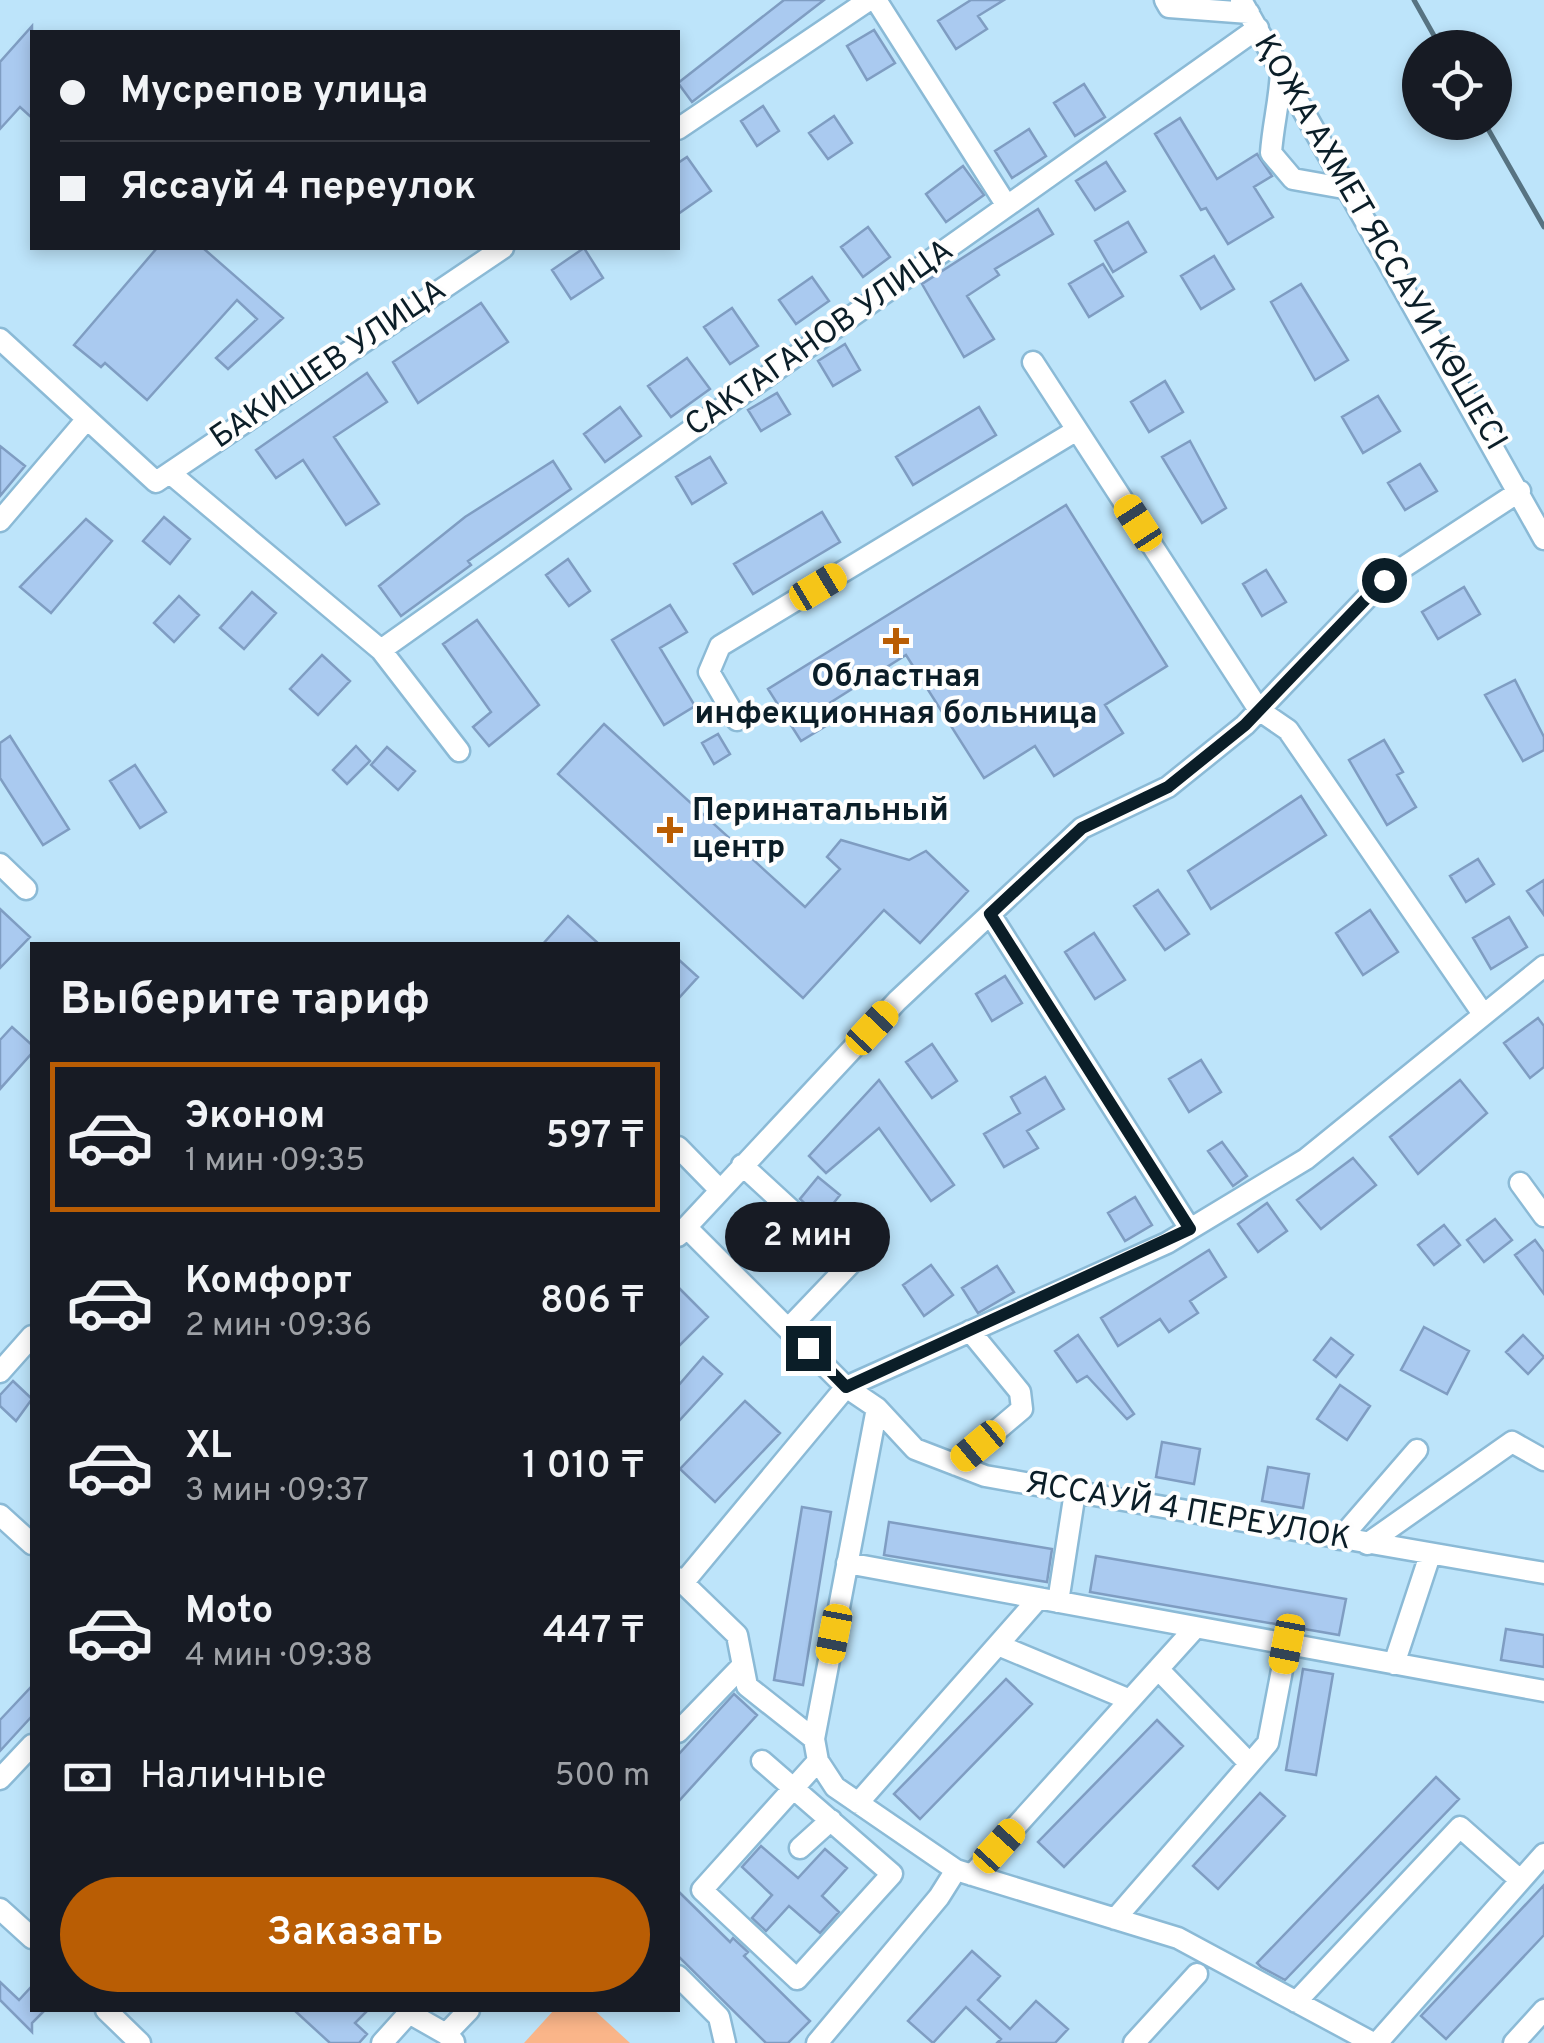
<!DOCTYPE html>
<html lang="ru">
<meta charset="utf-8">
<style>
:root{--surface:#171b24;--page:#242831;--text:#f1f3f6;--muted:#9ea1a6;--line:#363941;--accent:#b95d04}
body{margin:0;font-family:Overpass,sans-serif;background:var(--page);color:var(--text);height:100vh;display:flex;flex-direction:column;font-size:38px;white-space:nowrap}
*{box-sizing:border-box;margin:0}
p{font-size:32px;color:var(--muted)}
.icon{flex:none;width:55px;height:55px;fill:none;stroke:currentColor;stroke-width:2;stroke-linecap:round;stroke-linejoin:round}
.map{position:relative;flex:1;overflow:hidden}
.side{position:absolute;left:30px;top:942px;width:650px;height:1070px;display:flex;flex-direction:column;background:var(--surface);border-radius:0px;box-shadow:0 5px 15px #0003}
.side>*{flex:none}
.guide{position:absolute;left:30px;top:30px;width:650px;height:220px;border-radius:0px;box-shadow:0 5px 15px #0003;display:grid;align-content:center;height:220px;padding:0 30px;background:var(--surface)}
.fabs{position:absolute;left:1402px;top:30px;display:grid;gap:20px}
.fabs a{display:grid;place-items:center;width:110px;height:110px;border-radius:50%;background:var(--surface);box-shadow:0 5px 15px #0003;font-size:50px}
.end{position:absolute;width:45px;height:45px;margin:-22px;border:12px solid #0b1e28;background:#fff;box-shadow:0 0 0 5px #fff}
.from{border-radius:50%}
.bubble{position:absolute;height:70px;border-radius:35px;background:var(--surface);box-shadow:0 5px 15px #0003;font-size:32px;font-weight:600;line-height:70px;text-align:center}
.car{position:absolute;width:30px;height:60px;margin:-30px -15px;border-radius:12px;box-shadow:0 0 8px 2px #0007;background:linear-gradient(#f5c518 24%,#345 0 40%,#f5c518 0 76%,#345 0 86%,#f5c518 0)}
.guide b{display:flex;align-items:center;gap:35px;height:95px;font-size:38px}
.guide b+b{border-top:2px solid var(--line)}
.guide i{width:25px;height:25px;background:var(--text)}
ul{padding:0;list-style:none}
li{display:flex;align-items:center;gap:30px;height:150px;margin:0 20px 15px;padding:0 10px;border:5px solid transparent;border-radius:0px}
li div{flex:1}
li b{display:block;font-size:38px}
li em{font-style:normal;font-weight:600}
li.current{border-color:var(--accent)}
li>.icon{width:90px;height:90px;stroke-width:1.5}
h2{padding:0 30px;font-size:45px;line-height:120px}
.pay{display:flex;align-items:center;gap:25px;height:110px;padding:0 30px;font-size:38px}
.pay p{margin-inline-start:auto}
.button{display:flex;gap:20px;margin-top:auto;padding:20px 30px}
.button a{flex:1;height:115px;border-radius:60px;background:var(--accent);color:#fff;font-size:40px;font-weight:600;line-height:115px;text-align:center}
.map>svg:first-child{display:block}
</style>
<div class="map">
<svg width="1544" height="2043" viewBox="0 0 1544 2043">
<rect width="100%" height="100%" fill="#bde4fa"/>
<path fill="#fab589" d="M554 2010H594L630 2043H524Z"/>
<path fill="#aacaf0" stroke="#7f9dc2" stroke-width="2.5" d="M784 0H824L692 102 678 83Z
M971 0H1004L978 16 987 29 956 49 938 21Z
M32 26V118L20 107 0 129V62Z
M874 30 895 63 867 80 847 46Z
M1084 84 1105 117 1075 136 1054 103Z
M763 106 779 131 757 146 741 121Z
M834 116 852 143 828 159 809 133Z
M1180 118 1217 179 1257 154 1272 176 1254 187 1273 217 1228 244 1206 208 1201 210 1155 134Z
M1029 129 1046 156 1012 178 995 151Z
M687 157 711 191 678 214V163Z
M1106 162 1125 191 1095 210 1076 181Z
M963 166 984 195 946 222 926 194Z
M1038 209 1053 234 995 269 999 275 967 296 994 339 964 357 922 284Z
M1128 222 1146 252 1113 272 1095 241Z
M868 227 890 257 863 277 841 247Z
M157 248H203L283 318 228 369 216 358 257 319 237 300 147 400 105 363 101 367 74 345Z
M584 248 603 278 571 299 552 270Z
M1214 256 1234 289 1201 309 1181 276Z
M1103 264 1123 296 1089 317 1069 284Z
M812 277 829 301 796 324 779 300Z
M1301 284 1348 360 1315 380 1271 302Z
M481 303 508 342 418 403 393 362Z
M732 308 758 346 730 364 704 327Z
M845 344 860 370 833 386 818 361Z
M687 358 710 389 671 417 648 386Z
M367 373 387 402 334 437 379 504 346 525 303 460 276 478 256 450Z
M1165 381 1183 412 1149 432 1131 402Z
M777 393 790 414 761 431 748 410Z
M1378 396 1400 431 1363 453 1342 417Z
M620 407 641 436 605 462 584 434Z
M979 407 996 435 913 485 896 457Z
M1190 441 1226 508 1202 523 1162 457Z
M0 446 25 466 0 496Z
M710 457 726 483 692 504 676 477Z
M553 461 571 489 468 561 471 565 401 616 379 586 465 517Z
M1420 464 1437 491 1405 510 1388 483Z
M1066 505 1167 666 1105 705 1123 733 1054 776 1035 746 984 778 906 655 825 706 834 721 801 741 768 689Z
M822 512 840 542 753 594 734 564Z
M164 517 190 539 170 564 143 541Z
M86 519 112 541 51 613 20 587Z
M568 559 590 591 569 606 546 575Z
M1266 570 1286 602 1262 616 1243 584Z
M1464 587 1480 614 1438 639 1422 612Z
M252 592 276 613 244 649 220 628Z
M179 596 199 615 174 642 154 623Z
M670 605 687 632 660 648 695 706 664 725 612 640Z
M477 620 539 705 489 746 473 727 491 712 443 644Z
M322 655 350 681 318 715 290 689Z
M1515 680 1544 737V750L1523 761 1485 695Z
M604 724 805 907 840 869 827 857 841 840 909 860 926 851 968 891 920 943 884 910 803 998 558 774Z
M718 734 730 754 714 764 702 743Z
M10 736 69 829 43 845 0 778V743Z
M1384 740 1403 772 1397 775 1416 807 1387 825 1349 760Z
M356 746 370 761 347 784 333 770Z
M387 747 415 771 398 790 371 765Z
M135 765 166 812 140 828 110 781Z
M1301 796 1326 835 1211 909 1188 871Z
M1478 859 1494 884 1466 902 1450 876Z
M1544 880V915L1527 891Z
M1158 890 1189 934 1165 950 1134 906Z
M0 909 30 937 0 968Z
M1370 910 1398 952 1363 975 1336 933Z
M568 916 600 945H542Z
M1509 917 1527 947 1491 969 1473 938Z
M1094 933 1125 980 1095 999 1065 952Z
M678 959 698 977 678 999Z
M1005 976 1022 1003 992 1021 976 994Z
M1538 1018 1544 1026V1067L1530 1078 1504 1043Z
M12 1027 32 1045V1053L0 1089V1040Z
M932 1044 957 1081 932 1098 906 1062Z
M1201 1060 1221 1092 1189 1112 1169 1079Z
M1045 1077 1064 1109 1027 1131 1038 1148 1004 1167 984 1134 1020 1113 1011 1097Z
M879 1080 954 1185 931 1201 879 1128 826 1173 809 1156Z
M1460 1080 1487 1113 1418 1174 1390 1137Z
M1222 1142 1247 1176 1233 1186 1208 1151Z
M1353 1158 1376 1185 1321 1229 1297 1200Z
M818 1177 840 1195 821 1219 800 1199Z
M1135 1197 1152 1225 1125 1241 1108 1213Z
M1267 1203 1287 1231 1258 1252 1238 1224Z
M1495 1219 1512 1240 1484 1262 1467 1240Z
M1444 1225 1460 1245 1434 1265 1418 1245Z
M1535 1240 1544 1252V1294L1515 1255Z
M1209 1250 1226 1277 1190 1301 1198 1313 1169 1332 1160 1319 1118 1346 1101 1318Z
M931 1265 953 1295 924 1316 903 1285Z
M997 1266 1014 1292 978 1313 962 1288Z
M678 1287 708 1317 678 1347Z
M1424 1327 1469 1351 1447 1394 1401 1370Z
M1078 1335 1134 1414 1127 1419 1087 1376 1077 1382 1055 1351Z
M1523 1335 1544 1357 1528 1374 1506 1352Z
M1331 1338 1353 1355 1336 1377 1314 1360Z
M703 1357 722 1374 678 1422V1386Z
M13 1381 32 1399 16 1421 0 1406V1395Z
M1340 1385 1370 1406 1347 1440 1317 1419Z
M745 1401 780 1433 715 1502 680 1469Z
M1162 1442 1200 1449 1194 1484 1156 1477Z
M1268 1467 1309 1474 1303 1508 1262 1501Z
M802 1507 831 1512 803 1685 774 1680Z
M889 1522 1052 1549 1047 1582 884 1555Z
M1096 1556 1346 1599 1339 1635 1090 1592Z
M1506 1629 1544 1635V1667L1501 1660Z
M1303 1669 1333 1674 1316 1775 1286 1770Z
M1006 1679 1032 1704 920 1819 894 1794Z
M32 1686V1716L0 1751V1720Z
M734 1694 757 1715 678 1802V1755Z
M1157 1720 1183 1746 1064 1867 1038 1842Z
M1436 1777 1459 1799 1285 1980 1261 1967 1257 1963Z
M1260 1793 1285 1816 1218 1889 1193 1866Z
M761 1846 798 1878 825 1849 847 1868 822 1896 839 1912 820 1933 789 1906 766 1931 752 1918 772 1895 742 1867Z
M1544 1885V1935L1446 2039 1421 2016Z
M678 1891 730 1942 733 1938 748 1952 744 1956 810 2021 788 2043H766L678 1956Z
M972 1951 1000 1976 978 2000 1010 2029 1036 2001 1068 2029 1055 2043H997L1001 2039 966 2007 933 2043 908 2021Z
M0 1982 19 2000 32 1986V2010H45L32 2023V2032L0 2000Z
M294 2010H368L355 2023 367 2034 359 2043H330Z"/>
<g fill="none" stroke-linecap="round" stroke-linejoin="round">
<defs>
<path id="minor" d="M876 0 1007 206
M1165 0 1169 7 1249 13
M1241 0 1544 539
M1281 70C1280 100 1273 124 1271 153L1293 179 1349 189
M678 129 869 0
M0 339 156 482 503 248
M1033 362 1259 710 1288 730 1483 1014
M170 473 381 650 459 751
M0 521 87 419
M381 650 1258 28
M737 720 709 672 720 646 1077 430
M0 864 26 889
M990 914 1190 1229
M678 1147 719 1189
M742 1165 850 1264 869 1241
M1520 1183 1544 1216
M686 1227 846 1387 877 1408 915 1449 985 1476 1544 1573
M678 1236 897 1001 1082 828 1168 787 1245 725 1384 580 1520 491
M788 1329 850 1264
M0 1372 32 1336
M877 1408 814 1739 818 1761 835 1787 956 1870 1178 1938 1373 2043
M956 1465 1022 1409 1020 1392 970 1331
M0 1515 32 1544
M1340 1539 1417 1450
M1367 1544 1512 1442 1544 1460
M847 1563 1544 1691
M678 1578 737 1635 747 1686 814 1739
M683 1583 846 1387 1167 1243 1306 1159 1544 966
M1058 1602 1075 1492
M998 1645 1130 1700
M1394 1664 1430 1555
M1158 1669 1249 1763
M678 1732 743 1665
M762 1761 892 1874 797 1979 702 1890 818 1761
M0 1779 32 1745
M858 1803 1039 1598
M800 1848 831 1820
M972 1875 1196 1627
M0 1909 32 1938
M1115 1919 1268 1743 1287 1644
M678 1976 719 2017 725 2043
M1296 2002 1460 1827 1520 1880
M106 2010 140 2043
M454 2042 446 2034 469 2010
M382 2043 409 2013 446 2034
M817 2043 939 1897 956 1870
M1134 2043 1197 1974
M1377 2043 1544 1854
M1514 2043 1544 2010"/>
</defs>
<use href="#minor" stroke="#8bbad6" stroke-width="25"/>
<use href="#minor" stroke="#fff" stroke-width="20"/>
<path stroke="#577382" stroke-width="5" d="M1414 0 1441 48
M1484 122 1544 227"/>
</g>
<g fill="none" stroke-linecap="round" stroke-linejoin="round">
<path stroke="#0b1e28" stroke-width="12" d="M808 1348 846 1387 1190 1229 990 914 1082 828 1168 787 1245 725 1384 580"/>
</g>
<g fill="#b95d04" stroke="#fefefe" stroke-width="4">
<path d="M891 626h10v10h10v10h-10v10h-10v-10h-10v-10h10z"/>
<path d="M665 815h10v10h10v10h-10v10h-10v-10h-10v-10h10z"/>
</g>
<g text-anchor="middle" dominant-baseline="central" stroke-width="8" stroke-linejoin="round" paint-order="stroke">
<g font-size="32" fill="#0b1e28" stroke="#fefefe">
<text transform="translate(1379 243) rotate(60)">ҚОЖА АХМЕТ ЯССАУИ КӨШЕСІ</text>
<text transform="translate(820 339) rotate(-35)">САКТАГАНОВ УЛИЦА</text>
<text transform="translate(329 365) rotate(-34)">БАКИШЕВ УЛИЦА</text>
<text transform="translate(1188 1512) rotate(10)">ЯССАУЙ 4 ПЕРЕУЛОК</text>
</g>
<g font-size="32" font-weight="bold" fill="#0b1e28" stroke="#fefefe">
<text x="896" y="678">Областная<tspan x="896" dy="37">инфекционная больница</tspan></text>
<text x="692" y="812" text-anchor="start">Перинатальный<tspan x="692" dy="37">центр</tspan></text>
</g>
</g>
</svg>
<div class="fabs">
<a><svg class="icon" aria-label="locate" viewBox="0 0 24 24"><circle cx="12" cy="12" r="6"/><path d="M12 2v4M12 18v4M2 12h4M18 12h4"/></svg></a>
</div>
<i class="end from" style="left:1384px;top:580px"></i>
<i class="end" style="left:808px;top:1348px"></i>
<div class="bubble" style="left:725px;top:1202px;width:165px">2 мин</div>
<i class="car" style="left:1138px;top:523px;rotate:327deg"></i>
<i class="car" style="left:818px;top:587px;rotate:59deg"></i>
<i class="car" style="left:872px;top:1028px;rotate:43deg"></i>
<i class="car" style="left:978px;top:1446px;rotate:230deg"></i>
<i class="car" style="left:834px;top:1634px;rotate:191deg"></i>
<i class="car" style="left:1287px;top:1644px;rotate:191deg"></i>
<i class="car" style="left:999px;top:1846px;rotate:42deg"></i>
<div class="guide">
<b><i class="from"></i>Мусрепов улица</b>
<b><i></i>Яссауй 4 переулок</b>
</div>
<section class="side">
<h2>Выберите тариф</h2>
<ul>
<li class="current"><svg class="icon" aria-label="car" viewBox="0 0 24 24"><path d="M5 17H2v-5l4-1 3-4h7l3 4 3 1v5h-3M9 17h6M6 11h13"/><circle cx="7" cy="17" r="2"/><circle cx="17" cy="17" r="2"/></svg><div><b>Эконом</b><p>1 мин · 09:35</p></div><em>597 ₸</em></li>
<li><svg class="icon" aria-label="car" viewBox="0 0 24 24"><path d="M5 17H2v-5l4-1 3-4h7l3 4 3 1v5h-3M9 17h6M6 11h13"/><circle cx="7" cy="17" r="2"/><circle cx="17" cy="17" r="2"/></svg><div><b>Комфорт</b><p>2 мин · 09:36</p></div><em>806 ₸</em></li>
<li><svg class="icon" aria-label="car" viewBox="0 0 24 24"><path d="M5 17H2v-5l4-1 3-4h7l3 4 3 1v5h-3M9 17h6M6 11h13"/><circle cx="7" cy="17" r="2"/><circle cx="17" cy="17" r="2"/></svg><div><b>XL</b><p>3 мин · 09:37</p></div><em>1 010 ₸</em></li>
<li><svg class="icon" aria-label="car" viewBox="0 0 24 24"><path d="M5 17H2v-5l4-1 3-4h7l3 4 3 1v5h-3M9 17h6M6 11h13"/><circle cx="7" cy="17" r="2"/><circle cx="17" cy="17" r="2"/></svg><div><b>Moto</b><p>4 мин · 09:38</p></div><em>447 ₸</em></li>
</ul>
<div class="pay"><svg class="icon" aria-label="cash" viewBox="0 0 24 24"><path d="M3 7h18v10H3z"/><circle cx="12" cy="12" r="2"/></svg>Наличные<p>500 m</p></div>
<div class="button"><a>Заказать</a></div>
</section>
</div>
